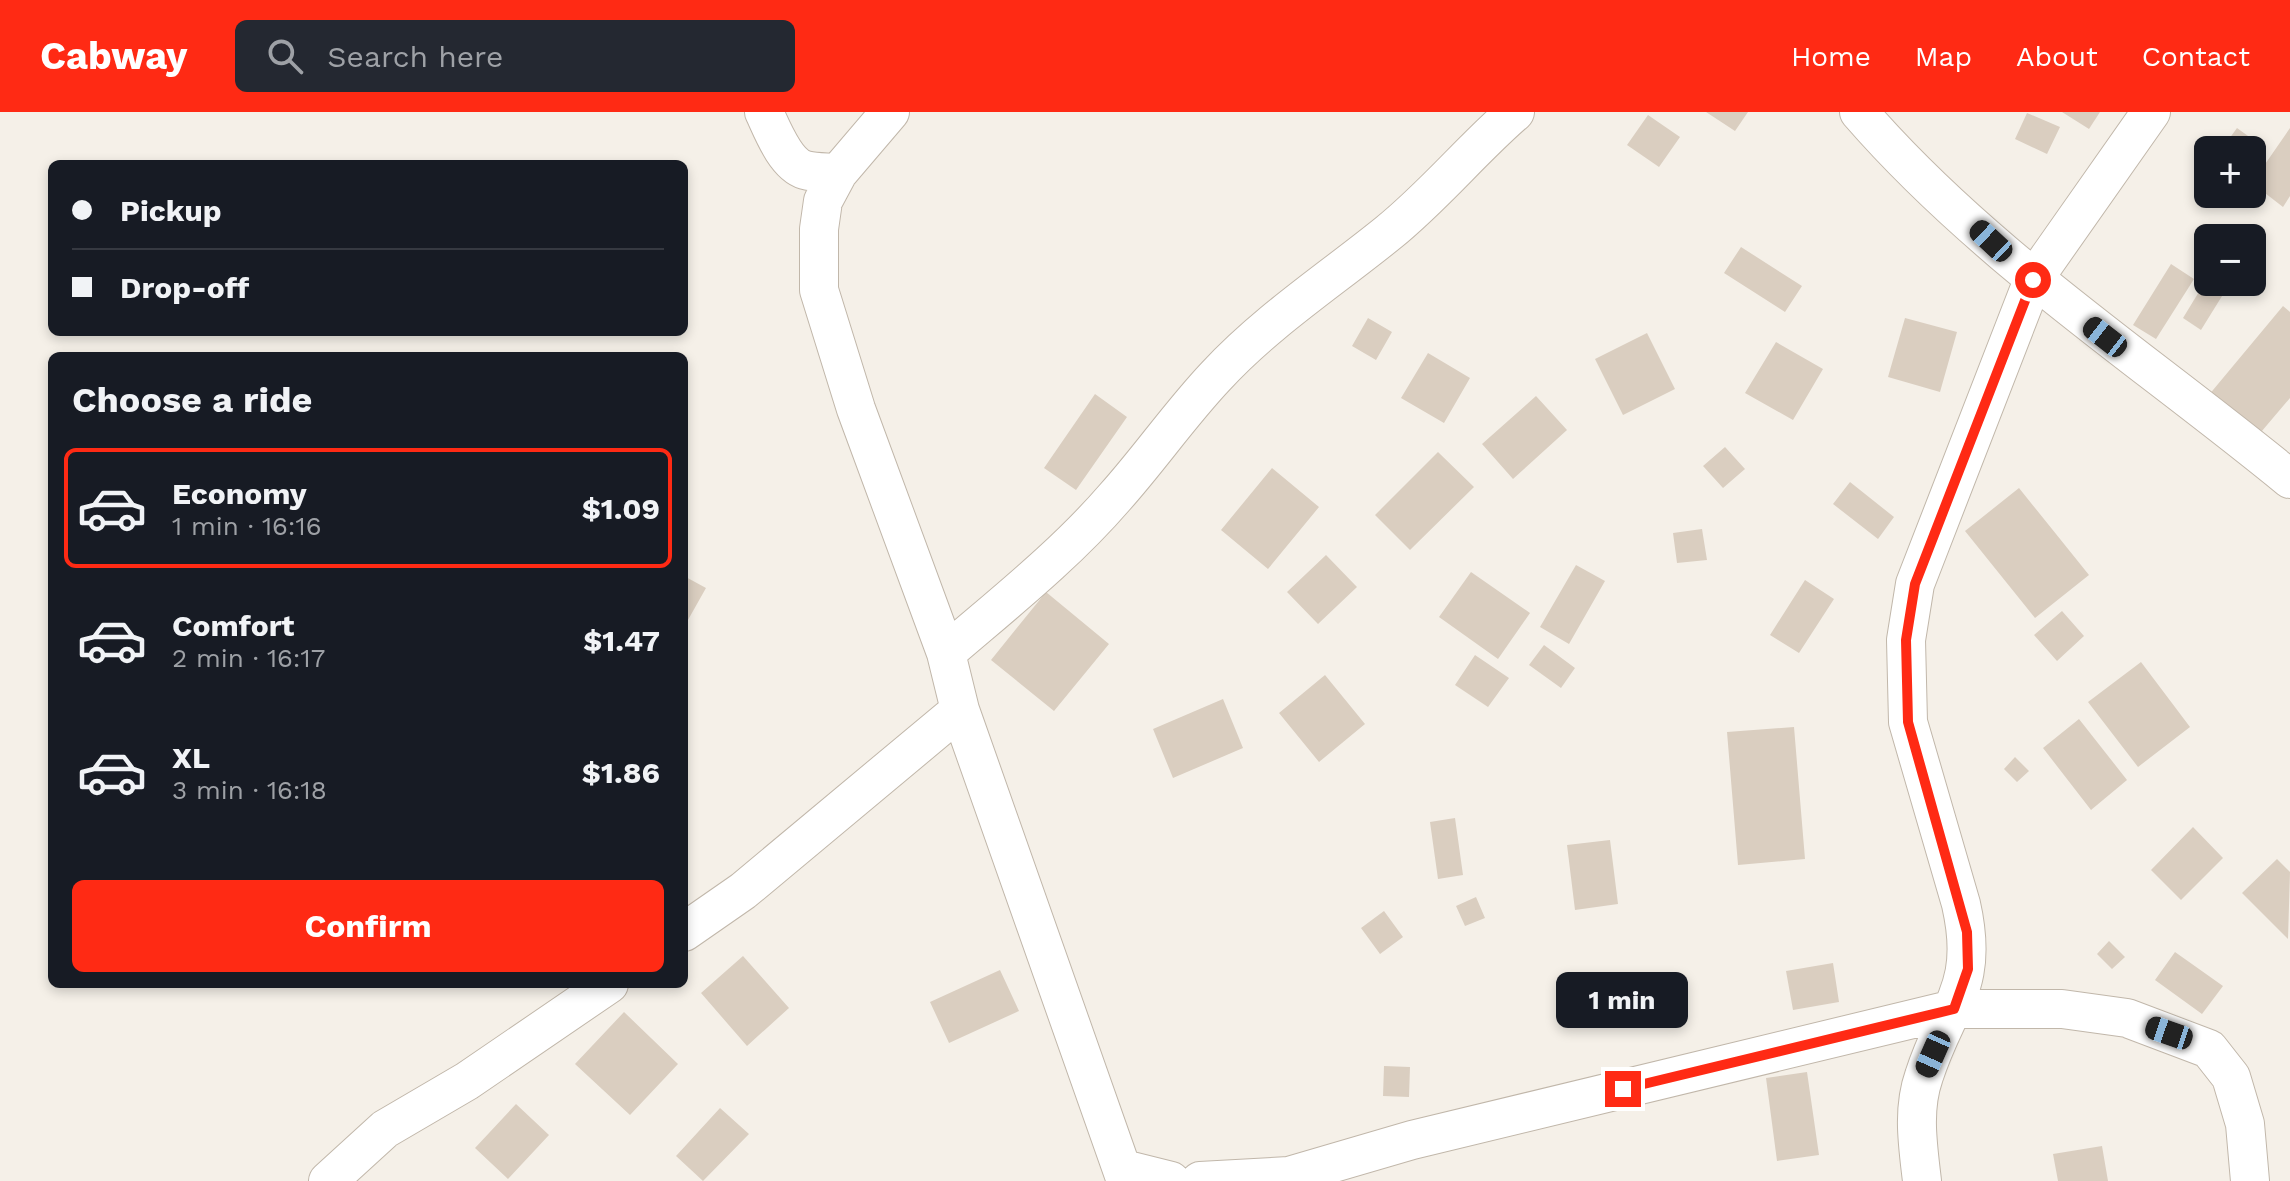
<!DOCTYPE html>
<meta charset="utf-8">
<style>
:root{--surface:#171b24;--page:#242831;--text:#f1f3f6;--muted:#9ea1a6;--line:#363941;--accent:#ff2a14}
body{margin:0;font-family:"Work Sans",sans-serif;background:var(--page);color:var(--text);height:100vh;display:flex;flex-direction:column;font-size:30px;white-space:nowrap}
*{box-sizing:border-box;margin:0}
p{font-size:26px;color:var(--muted)}
.icon{flex:none;width:44px;height:44px;fill:none;stroke:currentColor;stroke-width:2;stroke-linecap:round;stroke-linejoin:round}
.map{position:relative;flex:1;overflow:hidden}
.side{position:absolute;left:48px;top:240px;width:640px;height:636px;display:flex;flex-direction:column;background:var(--surface);border-radius:12px;box-shadow:0 4px 12px #0003}
.side>*{flex:none}
.top-card{position:absolute;left:48px;top:48px;width:640px;height:176px;border-radius:12px;box-shadow:0 4px 12px #0003;display:grid;align-content:center;height:176px;padding:0 24px;background:var(--surface)}
.controls{position:absolute;left:2194px;top:24px;display:grid;gap:16px}
.controls a{display:grid;place-items:center;width:72px;height:72px;border-radius:12px;background:var(--surface);box-shadow:0 4px 12px #0003;font-size:40px}
.end{position:absolute;width:36px;height:36px;margin:-18px;border:10px solid #ff2a14;background:#fff;box-shadow:0 0 0 4px #fff}
.from{border-radius:50%}
.bubble{position:absolute;height:56px;border-radius:12px;background:var(--surface);box-shadow:0 4px 12px #0003;font-size:26px;font-weight:700;line-height:56px;text-align:center}
.car{position:absolute;width:24px;height:48px;margin:-24px -12px;border-radius:10px;box-shadow:0 0 6px 2px #0007;background:linear-gradient(#222 24%,#8ab4d8 0 40%,#222 0 76%,#8ab4d8 0 86%,#222 0)}
.top-card b{display:flex;align-items:center;gap:28px;height:76px;font-size:30px}
.top-card b+b{border-top:2px solid var(--line)}
.top-card i{width:20px;height:20px;background:var(--text)}
ul{padding:0;list-style:none}
li{display:flex;align-items:center;gap:24px;height:120px;margin:0 16px 12px;padding:0 8px;border:4px solid transparent;border-radius:12px}
li div{flex:1}
li b{display:block;font-size:30px}
li em{font-style:normal;font-weight:700}
li.active{border-color:var(--accent)}
li>.icon{width:72px;height:72px;stroke-width:1.5}
h2{padding:0 24px;font-size:36px;line-height:96px}
.button{display:flex;gap:16px;margin-top:auto;padding:16px 24px}
.button a{flex:1;height:92px;border-radius:12px;background:var(--accent);color:#fff;font-size:32px;font-weight:700;line-height:92px;text-align:center}
header{display:flex;align-items:center;gap:48px;box-sizing:border-box;height:112px;padding:0 40px;background:var(--accent);color:#fff}
header strong{font-size:38px}
nav{display:flex;gap:44px;margin-inline-start:auto;font-size:28px}
.search{width:560px;height:72px;background:var(--page);display:flex;align-items:center;gap:20px;box-sizing:border-box;padding:0 28px;border-radius:12px;color:var(--muted);font-size:30px}
.map>svg:first-child{display:block}
</style>
<header>
<strong>Cabway</strong>
<div class="search"><svg class="icon" aria-label="search" viewBox="0 0 24 24"><circle cx="10" cy="10" r="6"/><path d="M15 15l6 6"/></svg>Search here</div>
<nav><a>Home</a><a>Map</a><a>About</a><a>Contact</a></nav>
</header>
<div class="map">
<svg width="2290" height="1069" viewBox="0 0 2290 1069">
<rect width="100%" height="100%" fill="#f5f0e8"/>
<path fill="#dacec0" d="M1706 0H1748L1735 19Z
M2062 0H2100L2089 17Z
M2027 1 2060 15 2047 42 2015 27Z
M1648 3 1680 25 1659 55 1627 33Z
M2237 16 2255 29 2249 38H2221Z
M2290 16V84L2283 95 2252 71Z
M1741 135 1802 174 1785 200 1724 161Z
M2171 152 2194 167 2156 227 2133 213Z
M2208 165V170H2218L2227 176 2201 218 2183 206Z
M2283 194 2290 200V286L2256 326 2208 284Z
M1368 206 1392 220 1376 248 1352 234Z
M1905 206 1957 220 1940 280 1888 265Z
M1647 221 1675 277 1623 303 1595 247Z
M1776 230 1823 257 1793 308 1745 281Z
M1428 241 1470 266 1444 311 1401 286Z
M1095 282 1127 305 1076 378 1044 356Z
M1536 284 1567 318 1513 367 1482 332Z
M1725 335 1745 357 1723 376 1703 354Z
M1438 340 1474 375 1410 438 1375 403Z
M1272 356 1319 395 1268 457 1221 418Z
M1850 370 1894 405 1878 427 1833 392Z
M2019 376 2089 463 2035 506 1965 419Z
M1702 417 1707 448 1677 451 1673 421Z
M1326 443 1357 475 1318 512 1287 480Z
M1576 453 1605 469 1569 532 1540 515Z
M1471 460 1530 501 1498 547 1439 505Z
M684 464 706 476 684 515Z
M1805 468 1834 487 1799 541 1770 523Z
M1046 480 1109 532 1054 599 991 548Z
M2062 499 2084 524 2057 549 2034 523Z
M1544 533 1575 556 1561 576 1529 553Z
M1475 543 1509 566 1488 595 1455 573Z
M2141 550 2190 615 2138 655 2088 590Z
M1325 563 1365 612 1319 650 1279 601Z
M1223 587 1243 636 1173 666 1153 617Z
M2079 607 2127 668 2091 698 2043 636Z
M1794 615 1805 747 1738 753 1727 620Z
M2015 645 2029 659 2017 670 2004 657Z
M1455 706 1463 763 1438 767 1430 710Z
M2193 715 2223 746 2181 788 2151 758Z
M1610 728 1618 792 1575 798 1567 733Z
M2277 747 2290 760 2288 827 2242 781Z
M1476 785 1485 806 1465 814 1456 794Z
M1384 799 1403 825 1380 842 1361 816Z
M2109 829 2125 845 2112 857 2097 842Z
M2175 840 2223 874 2202 902 2155 868Z
M743 844 789 896 747 934 701 881Z
M1833 851 1839 890 1793 898 1786 859Z
M1000 858 1019 899 949 931 930 890Z
M624 900 678 952 630 1003 575 952Z
M1384 954 1410 955 1409 985 1383 984Z
M1807 960 1819 1043 1777 1049 1766 966Z
M516 992 549 1023 508 1067 475 1036Z
M720 996 749 1022 703 1069 676 1044Z
M2102 1034 2108 1069H2058L2053 1042Z"/>
<g fill="none" stroke-linecap="round" stroke-linejoin="round">
<defs>
<path id="minor" d="M764 0C772 17 785 52 805 58 815 61 828 60 838 61
M890 0 838 61 823 89 819 117V178L856 297 946 541 960 598 1126 1069
M1859 0C1984 144 2144 247 2290 367
M946 541C1004 491 1065 443 1115 385 1150 346 1180 302 1216 264 1267 209 1330 168 1388 121 1434 84 1471 38 1515 0
M684 820 743 779 960 598
M1123 1057 1171 1069
M328 1069 385 1017 467 969 609 872
M1200 1069 1289 1064 1412 1028 1954 897H2062L2127 906 2209 937 2231 965 2245 1012 2250 1069
M1922 1069C1918 1034 1912 998 1924 964 1947 892 1980 876 1961 792L1908 610 1906 528 1915 472 2033 168 2151 0"/>
</defs>
<use href="#minor" stroke="#c1b7aa" stroke-width="40"/>
<use href="#minor" stroke="#fff" stroke-width="38"/>
</g>
<g fill="none" stroke-linecap="round" stroke-linejoin="round">
<path stroke="#ff2a14" stroke-width="10" d="M1623 977 1954 897 1968 857 1967 820 1908 610 1906 528 1915 472 2033 168"/>
</g>
</svg>
<div class="controls">
<a>+</a>
<a>−</a>
</div>
<i class="end from" style="left:2033px;top:168px"></i>
<i class="end" style="left:1623px;top:977px"></i>
<div class="bubble" style="left:1556px;top:860px;width:132px">1 min</div>
<i class="car" style="left:1991px;top:129px;rotate:313deg"></i>
<i class="car" style="left:2105px;top:225px;rotate:308deg"></i>
<i class="car" style="left:2169px;top:921px;rotate:289deg"></i>
<i class="car" style="left:1933px;top:942px;rotate:204deg"></i>
<div class="top-card">
<b><i class="from"></i>Pickup</b>
<b><i></i>Drop-off</b>
</div>
<section class="side">
<h2>Choose a ride</h2>
<ul>
<li class="active"><svg class="icon" aria-label="car" viewBox="0 0 24 24"><path d="M5 17H2v-5l4-1 3-4h7l3 4 3 1v5h-3M9 17h6M6 11h13"/><circle cx="7" cy="17" r="2"/><circle cx="17" cy="17" r="2"/></svg><div><b>Economy</b><p>1 min · 16:16</p></div><em>$1.09</em></li>
<li><svg class="icon" aria-label="car" viewBox="0 0 24 24"><path d="M5 17H2v-5l4-1 3-4h7l3 4 3 1v5h-3M9 17h6M6 11h13"/><circle cx="7" cy="17" r="2"/><circle cx="17" cy="17" r="2"/></svg><div><b>Comfort</b><p>2 min · 16:17</p></div><em>$1.47</em></li>
<li><svg class="icon" aria-label="car" viewBox="0 0 24 24"><path d="M5 17H2v-5l4-1 3-4h7l3 4 3 1v5h-3M9 17h6M6 11h13"/><circle cx="7" cy="17" r="2"/><circle cx="17" cy="17" r="2"/></svg><div><b>XL</b><p>3 min · 16:18</p></div><em>$1.86</em></li>
</ul>
<div class="button"><a>Confirm</a></div>
</section>
</div>
